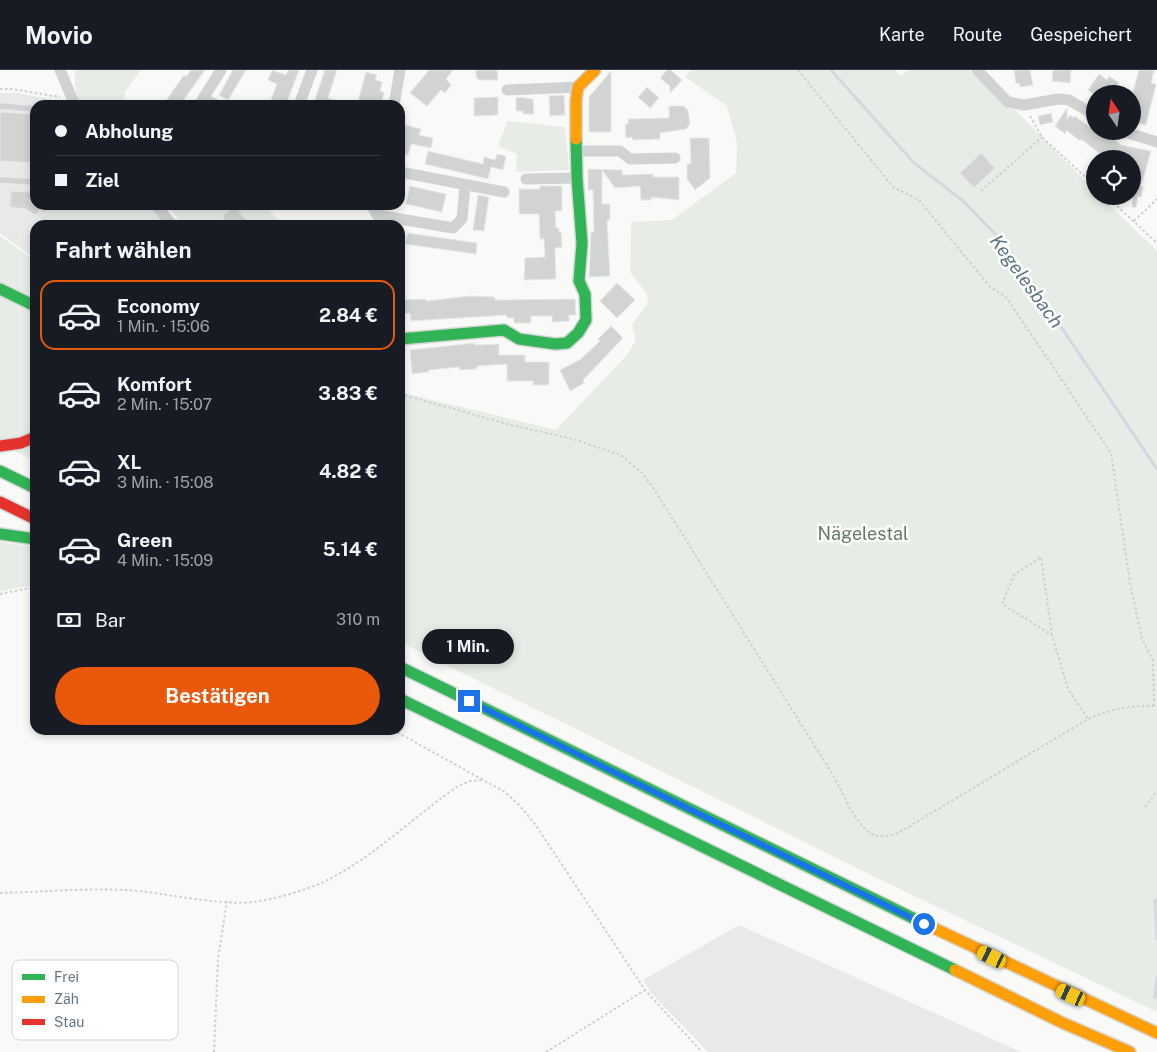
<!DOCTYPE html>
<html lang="de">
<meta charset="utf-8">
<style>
:root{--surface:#171b24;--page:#242831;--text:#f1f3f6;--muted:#9ea1a6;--line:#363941;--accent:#ea580c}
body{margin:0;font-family:"Public Sans",sans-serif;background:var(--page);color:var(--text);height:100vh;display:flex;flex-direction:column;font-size:19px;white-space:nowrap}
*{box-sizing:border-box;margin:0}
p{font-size:16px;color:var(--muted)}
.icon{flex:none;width:28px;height:28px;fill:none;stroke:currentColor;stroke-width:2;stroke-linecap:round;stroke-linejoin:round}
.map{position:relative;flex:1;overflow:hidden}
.panel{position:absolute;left:30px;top:150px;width:375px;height:515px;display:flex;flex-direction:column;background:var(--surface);border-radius:15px;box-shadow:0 2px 8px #0003}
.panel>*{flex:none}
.banner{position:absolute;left:30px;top:30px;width:375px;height:110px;border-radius:15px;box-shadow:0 2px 8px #0003;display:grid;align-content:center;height:110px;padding:0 25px;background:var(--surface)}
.needle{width:32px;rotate:347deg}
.fabs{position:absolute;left:1086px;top:15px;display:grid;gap:10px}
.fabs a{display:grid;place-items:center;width:55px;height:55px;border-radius:50%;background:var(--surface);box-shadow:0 2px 8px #0003;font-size:25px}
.end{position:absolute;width:22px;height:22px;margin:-11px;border:6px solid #1a73e8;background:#fff;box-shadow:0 0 0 2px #fff}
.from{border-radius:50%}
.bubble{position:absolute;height:35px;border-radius:18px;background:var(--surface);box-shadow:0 2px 8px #0003;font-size:16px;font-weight:700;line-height:35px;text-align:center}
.car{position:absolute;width:15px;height:30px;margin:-15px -8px;border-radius:6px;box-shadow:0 0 4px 1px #0007;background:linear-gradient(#f5c518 24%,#345 0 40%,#f5c518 0 76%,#345 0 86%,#f5c518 0)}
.banner b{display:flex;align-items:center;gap:18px;height:48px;font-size:19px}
.banner b+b{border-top:1px solid var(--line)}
.banner i{width:12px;height:12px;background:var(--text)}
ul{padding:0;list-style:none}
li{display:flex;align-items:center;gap:15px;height:70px;margin:0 10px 8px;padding:0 15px;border:2px solid transparent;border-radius:15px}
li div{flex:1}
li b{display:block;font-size:19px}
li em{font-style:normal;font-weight:700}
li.on{border-color:var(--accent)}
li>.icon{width:45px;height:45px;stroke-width:1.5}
h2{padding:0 25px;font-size:22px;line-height:60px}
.pay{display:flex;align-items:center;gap:12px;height:55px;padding:0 25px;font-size:19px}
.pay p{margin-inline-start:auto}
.primary-button{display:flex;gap:10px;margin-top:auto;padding:10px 25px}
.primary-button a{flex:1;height:58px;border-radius:30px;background:var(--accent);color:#fff;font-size:20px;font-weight:700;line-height:58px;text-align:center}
header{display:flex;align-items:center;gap:30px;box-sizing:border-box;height:70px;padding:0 25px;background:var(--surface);border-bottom:1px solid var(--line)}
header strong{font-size:24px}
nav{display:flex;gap:28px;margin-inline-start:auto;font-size:18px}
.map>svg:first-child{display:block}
</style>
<header>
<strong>Movio</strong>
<nav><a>Karte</a><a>Route</a><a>Gespeichert</a></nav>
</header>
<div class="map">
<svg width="1157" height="982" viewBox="0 0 1157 982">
<rect width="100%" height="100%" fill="#f9f9f8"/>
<path fill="#e8e9e9" d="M0 23H18L58 31 64 35H35V135H151L167 155H35V189L0 163Z
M167 135H265L282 155H183Z
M739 855 1021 982H708L651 923 643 910Z"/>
<path fill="#e8ece6" d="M75 0H141L125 22 123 35H80L75 16Z
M691 0H895L901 6 908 0H969L1011 40 1013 38 1095 121V126H1100L1157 181V942L883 811 400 572V322L556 360 627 285 636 270 632 254 648 234 647 224 630 202 631 152 672 150 736 103 737 73 727 36 685 7Z
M508 51 565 57 569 100 516 102 517 84 498 76Z
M0 166 35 191V391L0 374Z
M0 472 35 477V515L0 521Z"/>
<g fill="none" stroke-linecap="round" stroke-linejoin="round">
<path stroke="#d2dadd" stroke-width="3" d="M831 0 914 93 962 130 1005 174 1157 399
M1157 829 1155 831 1157 869
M1155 928 1157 907"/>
</g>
<path fill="#d2d4d4" stroke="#e8e8e8" d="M191 0H205L180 35H163L184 5 186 7Z
M233 0H246L228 30 219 25Z
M272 0 286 5 288 0H299L286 35H269L277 14 268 10Z
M325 0H337L328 28 345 33V35H313Z
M429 0H453L446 9 451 15 445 23 441 20 427 36 410 23Z
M476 0H497L498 10H479L476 7Z
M667 0H671L682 10 670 23V16L660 8Z
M1014 0H1030L1033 15 1020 17 1019 13 1016 14Z
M1053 0H1071L1070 13 1052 11Z
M1139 0H1154L1151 13 1156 14 1146 55 1132 51V26Z
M611 1V62H589V27Z
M366 2 377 5 375 10 382 12 380 21 384 22 381 35H357Z
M1099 4 1107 10 1109 6 1119 13 1115 18 1123 24H1093L1088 20Z
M647 17 659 28 650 38 638 27Z
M564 25 565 45 550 46 549 26Z
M498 27V45L474 46V28Z
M516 27 533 29 534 44H523V41H516Z
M669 36H683L688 40 690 54 686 59 660 63V69L633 70 632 67 626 68 625 54H628V49L669 48Z
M1067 38V49L1070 45 1074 48 1075 46 1095 61 1102 64 1104 62 1121 75 1151 81 1141 116 1143 117 1141 127 1138 126 1136 138 1132 137V89H1107L1081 69 1080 71 1066 60 1065 64 1055 56Z
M0 42 35 44V93L0 91Z
M1051 43 1053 52 1040 55 1038 46Z
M402 54 421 59 419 65 433 68 431 78 411 74 408 85 400 83Z
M690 68H709L710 108 695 120 687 109V94L691 93Z
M428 81 483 94 484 87 495 90 497 84 506 86 503 100 491 97 488 109 425 94Z
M981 83 995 98 974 118 960 103Z
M588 99 622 100V105L653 104V107H679V130L651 127 652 130H641L640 116 615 118 602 100V134H610V150H607L610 206 589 207 591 162H594L593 120H588Z
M410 116 446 124 442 142 406 134Z
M540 116H562V141H555L556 158H559V162H561L562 177 555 178 556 209 524 210 525 188 545 187 544 169H540L539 144H519V119H540Z
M11 121 35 122V135H44L35 145 25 139 10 137Z
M478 125 489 127 484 161 473 160Z
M236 135 240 143 250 155H229L222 146Z
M408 163 477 173 476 184 405 174Z
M617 213 635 230 617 248 600 231Z
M470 226 495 227V230L575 229 576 245H569V251L552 252V246H531V253H514V248H507V245L411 251 410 243 400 244V230L426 229V231Z
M611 256 623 268 583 310 584 313 570 321 560 300 581 289 600 271 598 269Z
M475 273V275L499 274V285H525V292H549V315H533V311H507V294L477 296V299L460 300 459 297 429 300V302L412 304 410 280Z"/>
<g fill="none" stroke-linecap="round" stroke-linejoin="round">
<defs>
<path id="fast" d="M0 219 35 236
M400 269 504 260 519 269 555 274 567 273 578 263 586 250 585 224 579 211 582 173 577 108 576 69
M0 401 35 418
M0 464 35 469
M400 597 925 854
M400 629 955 900"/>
<path id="slow" d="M576 69V30L578 17 595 0
M925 854 1157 963
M955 900 1063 953 1130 982"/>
<path id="jam" d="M0 376 21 373 35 367
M0 432 35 449"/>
</defs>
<use href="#fast" stroke="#d5d7d7" stroke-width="14"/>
<use href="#slow" stroke="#d5d7d7" stroke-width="14"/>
<use href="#jam" stroke="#d5d7d7" stroke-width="14"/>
<path stroke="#cecfd0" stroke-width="2" stroke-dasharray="2.5 2.5" stroke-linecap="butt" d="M798 0 893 117 919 130 990 217 1006 227 1111 383 1130 513 1142 569 1153 590 1154 636
M0 19H12L60 27
M1030 46 1042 67 1095 116
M981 121 1042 67
M1106 126 1157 173
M1134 151 1157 129
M400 324 511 355 573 369 621 385 642 403 654 419 833 705C842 721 858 762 877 766 886 767 893 765 900 762L1088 649C1111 639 1132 635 1157 636
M0 524 35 517
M1052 565 1041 487 1014 505 1002 534 1052 565 1068 619 1088 649
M393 660 505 722 520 736 535 754 645 920 702 982
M1145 737 1157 721
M0 823C42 822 83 818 125 820 164 822 215 836 253 832 275 829 299 822 319 814 370 791 412 748 458 716L470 711 483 710
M214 982 218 889 227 831
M546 982 645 920"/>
<path stroke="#d1d2d3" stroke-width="5.5" d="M0 36 35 39
M0 110 35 112"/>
<path stroke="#d1d2d3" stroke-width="11" d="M60 0 75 35
M977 0 1008 32 1024 35 1058 29 1069 30 1095 45
M507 20 578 17
M204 29 216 35
M199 35 221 0
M299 35 312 0
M394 35 400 0
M1121 61 1157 72
M578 81H620L630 89 675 88
M400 102 504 122
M526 109 577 108
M156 135 172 155
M371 135 377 145 453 158 462 149 465 115"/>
<use href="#fast" stroke="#30b455" stroke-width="11"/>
<use href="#slow" stroke="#ff9f0a" stroke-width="11"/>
<use href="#jam" stroke="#e5322d" stroke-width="11"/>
</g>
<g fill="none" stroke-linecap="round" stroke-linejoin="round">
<path stroke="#1a73e8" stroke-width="6" d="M469 631 924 854"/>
</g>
<g text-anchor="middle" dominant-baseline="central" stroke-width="5" stroke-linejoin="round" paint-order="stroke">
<g font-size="18" fill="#667b62" stroke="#fff">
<text x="863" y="463">Nägelestal</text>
</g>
<g font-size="19" font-style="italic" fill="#5e757e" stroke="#fff">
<text transform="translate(1027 211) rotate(54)">Kegelesbach</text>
</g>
</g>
<rect x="12" y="890" width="166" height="80" rx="8" fill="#fff" stroke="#d0d6da" stroke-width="1"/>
<rect x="22" y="904" width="23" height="6" fill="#30b455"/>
<rect x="22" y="926" width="23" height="7" fill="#ff9f0a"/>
<rect x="22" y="949" width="23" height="6" fill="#e5322d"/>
<g font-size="14" fill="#637584">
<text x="54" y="912">Frei</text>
<text x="54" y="934">Zäh</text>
<text x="54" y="957">Stau</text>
</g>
</svg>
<div class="fabs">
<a><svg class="needle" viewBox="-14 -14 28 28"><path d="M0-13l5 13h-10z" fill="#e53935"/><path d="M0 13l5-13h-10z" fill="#9ea1a6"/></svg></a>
<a><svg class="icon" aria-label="locate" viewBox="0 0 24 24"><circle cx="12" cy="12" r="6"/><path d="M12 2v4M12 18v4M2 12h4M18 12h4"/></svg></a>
</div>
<i class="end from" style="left:924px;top:854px"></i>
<i class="end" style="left:469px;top:631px"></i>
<div class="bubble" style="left:422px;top:559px;width:92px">1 Min.</div>
<i class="car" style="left:992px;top:887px;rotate:296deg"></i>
<i class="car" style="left:1071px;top:925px;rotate:295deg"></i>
<div class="banner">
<b><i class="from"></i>Abholung</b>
<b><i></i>Ziel</b>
</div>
<section class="panel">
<h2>Fahrt wählen</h2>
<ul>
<li class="on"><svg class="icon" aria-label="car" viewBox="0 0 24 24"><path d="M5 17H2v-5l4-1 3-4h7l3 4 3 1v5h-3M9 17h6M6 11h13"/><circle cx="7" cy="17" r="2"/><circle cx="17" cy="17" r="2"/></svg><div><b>Economy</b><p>1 Min. · 15:06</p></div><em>2.84 €</em></li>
<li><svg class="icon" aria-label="car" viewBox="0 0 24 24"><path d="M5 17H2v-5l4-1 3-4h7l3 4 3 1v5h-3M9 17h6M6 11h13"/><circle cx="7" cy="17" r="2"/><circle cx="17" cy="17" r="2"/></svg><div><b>Komfort</b><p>2 Min. · 15:07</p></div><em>3.83 €</em></li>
<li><svg class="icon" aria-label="car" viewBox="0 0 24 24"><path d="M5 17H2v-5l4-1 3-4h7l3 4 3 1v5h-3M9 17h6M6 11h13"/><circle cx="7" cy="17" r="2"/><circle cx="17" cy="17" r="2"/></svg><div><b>XL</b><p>3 Min. · 15:08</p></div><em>4.82 €</em></li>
<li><svg class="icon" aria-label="car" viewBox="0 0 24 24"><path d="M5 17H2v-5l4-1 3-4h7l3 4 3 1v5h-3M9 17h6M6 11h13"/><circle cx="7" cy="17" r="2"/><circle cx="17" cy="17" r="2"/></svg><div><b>Green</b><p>4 Min. · 15:09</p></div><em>5.14 €</em></li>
</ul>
<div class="pay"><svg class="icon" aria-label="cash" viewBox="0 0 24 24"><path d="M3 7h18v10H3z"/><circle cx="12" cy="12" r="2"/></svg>Bar<p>310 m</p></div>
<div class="primary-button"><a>Bestätigen</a></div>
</section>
</div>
